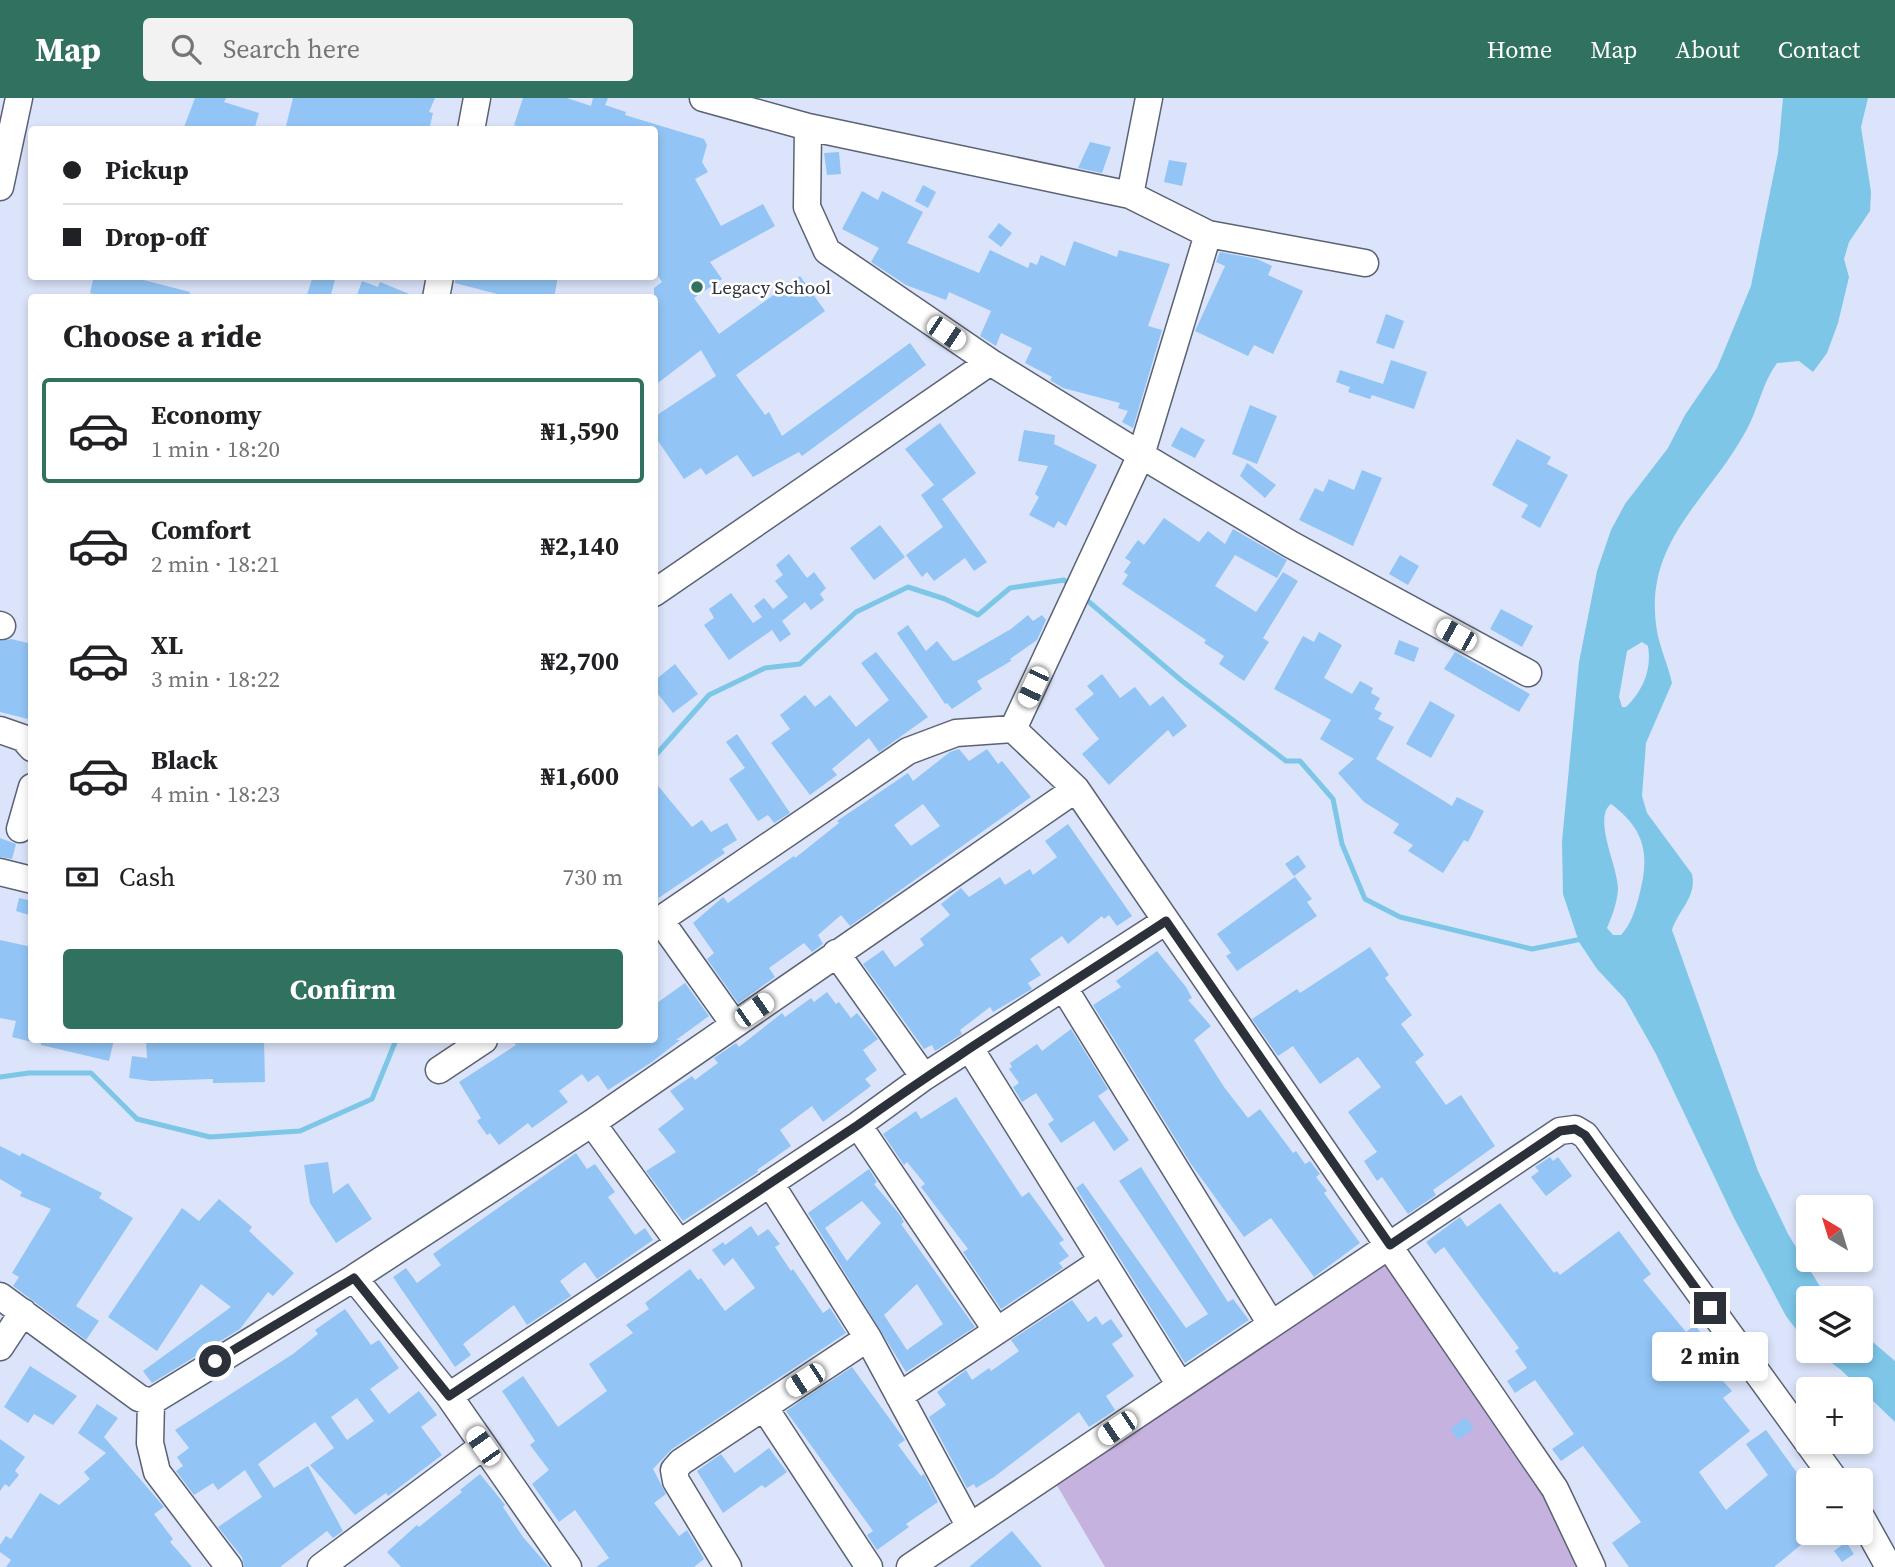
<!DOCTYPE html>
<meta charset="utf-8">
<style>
:root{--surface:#fff;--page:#f2f2f2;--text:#202124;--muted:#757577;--line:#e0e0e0;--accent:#30715f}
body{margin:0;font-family:"Source Serif 4",serif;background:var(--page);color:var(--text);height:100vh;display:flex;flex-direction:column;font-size:26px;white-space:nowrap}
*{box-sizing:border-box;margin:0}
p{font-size:23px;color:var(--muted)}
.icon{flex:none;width:38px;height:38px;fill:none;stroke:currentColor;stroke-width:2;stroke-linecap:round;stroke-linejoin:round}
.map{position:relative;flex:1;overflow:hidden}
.drawer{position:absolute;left:28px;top:196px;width:630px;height:749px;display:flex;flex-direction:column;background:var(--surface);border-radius:7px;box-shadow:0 4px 10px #0003}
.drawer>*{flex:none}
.hud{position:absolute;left:28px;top:28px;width:630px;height:154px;border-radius:7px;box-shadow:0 4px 10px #0003;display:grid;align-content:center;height:154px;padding:0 35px;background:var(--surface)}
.needle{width:46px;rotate:322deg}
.fabs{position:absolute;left:1796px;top:1097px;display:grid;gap:14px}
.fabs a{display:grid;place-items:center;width:77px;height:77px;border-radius:7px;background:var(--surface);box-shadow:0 4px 10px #0003;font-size:35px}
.end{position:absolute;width:32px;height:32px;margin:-16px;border:9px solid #2c3038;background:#fff;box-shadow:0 0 0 4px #fff}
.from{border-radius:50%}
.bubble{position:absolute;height:49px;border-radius:7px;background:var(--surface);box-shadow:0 4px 10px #0003;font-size:23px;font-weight:700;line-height:49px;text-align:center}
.car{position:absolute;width:21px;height:42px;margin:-21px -10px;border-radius:9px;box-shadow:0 0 5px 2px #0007;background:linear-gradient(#fff 24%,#345 0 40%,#fff 0 76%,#345 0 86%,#fff 0)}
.hud b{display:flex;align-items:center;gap:24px;height:66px;font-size:26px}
.hud b+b{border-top:2px solid var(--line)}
.hud i{width:18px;height:18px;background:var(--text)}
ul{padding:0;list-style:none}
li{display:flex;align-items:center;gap:21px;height:105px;margin:0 14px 10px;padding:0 21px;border:4px solid transparent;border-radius:7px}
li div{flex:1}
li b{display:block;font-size:26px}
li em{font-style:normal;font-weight:700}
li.active{border-color:var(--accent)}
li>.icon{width:63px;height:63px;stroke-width:1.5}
h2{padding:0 35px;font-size:32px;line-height:84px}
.pay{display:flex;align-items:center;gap:18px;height:77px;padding:0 35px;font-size:26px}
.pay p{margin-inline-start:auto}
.action{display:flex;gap:14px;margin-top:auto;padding:14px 35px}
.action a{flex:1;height:80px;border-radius:7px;background:var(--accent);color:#fff;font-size:28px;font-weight:700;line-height:80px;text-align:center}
header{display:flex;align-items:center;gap:42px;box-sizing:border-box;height:98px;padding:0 35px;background:var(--accent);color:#fff}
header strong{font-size:33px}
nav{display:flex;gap:38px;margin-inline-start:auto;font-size:24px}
.search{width:490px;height:63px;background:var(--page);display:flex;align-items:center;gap:18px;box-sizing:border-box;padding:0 24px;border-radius:7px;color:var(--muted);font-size:26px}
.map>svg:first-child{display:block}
</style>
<header>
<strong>Map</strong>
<div class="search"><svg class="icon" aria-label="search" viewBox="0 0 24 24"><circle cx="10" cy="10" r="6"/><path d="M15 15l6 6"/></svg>Search here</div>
<nav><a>Home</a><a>Map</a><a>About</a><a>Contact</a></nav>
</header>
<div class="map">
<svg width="1895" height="1469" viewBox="0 0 1895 1469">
<rect width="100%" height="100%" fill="#dbe4fa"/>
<path fill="#c5b2df" d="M1385 1165 1559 1420 1576 1469H1105L1055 1384Z"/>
<path fill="#7dc6e8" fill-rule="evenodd" d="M1783 0H1868L1861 29 1871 94 1870 113 1849 144 1844 161 1849 179 1838 225 1827 255 1813 274 1799 263 1777 265C1762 285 1758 312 1746 333 1708 403 1642 444 1657 533 1660 550 1668 567 1672 585L1646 645 1642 698 1647 715 1692 776C1697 799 1679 811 1672 832L1758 1073 1788 1136 1827 1200H1808V1247L1786 1218 1734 1120 1656 956 1625 901 1597 871 1579 844 1563 796 1562 744 1579 564 1597 473 1611 432 1625 406 1668 350 1685 317 1717 270 1751 188 1778 55ZM1642 544 1648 548C1652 572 1643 592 1626 609H1622L1619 599 1627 553ZM1611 706C1646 732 1650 758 1639 798 1635 813 1631 826 1621 837H1613L1607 830C1612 818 1617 805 1618 792 1619 770 1592 721 1611 706Z
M1860 1233 1895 1263V1324L1841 1272 1816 1253H1860Z"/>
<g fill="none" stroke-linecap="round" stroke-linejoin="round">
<path stroke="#7dc6e8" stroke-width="5" d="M1082 498 1182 583 1286 663H1300L1333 701 1342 746 1365 801 1400 819 1532 851 1582 841
M654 659 709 597 765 570 800 566 856 514 908 489 945 501 978 517 1010 490 1064 482 1072 489
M0 979 29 975H91L137 1021 210 1039 300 1033 372 1001 396 942"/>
</g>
<path fill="#92c5f5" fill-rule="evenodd" d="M195 0H226L224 4 259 15 254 32H183Z
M293 0H435L429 14 433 15 429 32H285Z
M523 0H567L591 8 593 0H608L605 7 626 14 625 17 704 41 707 47 702 64 708 74 695 81 721 128 763 106 775 128 710 164 722 181 694 200 719 236 800 178 825 213 736 277 765 317 769 314 782 338 910 245 926 267 802 358 799 354 753 379 737 357 706 377 701 370 684 381 654 337V319L716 278 701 252 654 288V190L662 184 654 172V32H606L594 28 592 32H528L514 27Z
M1090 44 1111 49 1102 75 1078 70Z
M839 54 841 76 827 77 824 55Z
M1169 62 1187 65 1182 88 1164 84Z
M923 87 936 94 928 110 915 103Z
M862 93 878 102 882 93 923 114 907 145 979 175 990 152 1028 170 1030 164 1037 167 1041 157 1065 168 1074 143 1117 159 1119 152 1170 166 1148 228 1162 232 1133 330 1122 324 1128 313 1118 310 1120 305 1063 290 1050 282 1052 279 1025 265 1032 250 1001 235 996 248 980 238 991 213 949 194 946 202 906 187 871 164 879 150 842 131Z
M999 125 1012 135 1001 149 988 139Z
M1220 154 1257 161 1272 168 1268 177 1303 193 1273 256 1254 247 1248 258 1195 233 1225 168 1216 164Z
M94 178H128L190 194 189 200H109L90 195Z
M313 178H336L330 200H306Z
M455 178H558L554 200H501V197L455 185Z
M362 183 378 189 380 184 419 200H356Z
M1386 216 1404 223 1394 251 1376 245Z
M1391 262 1427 274 1414 311 1372 297 1370 301 1348 294 1350 289 1336 284 1340 272 1383 286Z
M1250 307 1277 318 1257 366 1232 356Z
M940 325 976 375 942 401 987 464 974 473 965 460 934 483 927 474 922 479 906 457 943 429 921 397 934 387 905 351Z
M1181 329 1205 342 1195 360 1171 348Z
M1024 332 1055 337 1054 346 1097 367 1066 428 1058 423 1054 430 1029 417 1039 399 1035 396 1048 368 1018 363Z
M1517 341 1551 359 1547 366 1568 377 1540 430 1521 419 1528 407 1492 387Z
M1247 365 1276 387 1265 400 1240 378Z
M1362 372 1382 380 1353 448 1299 422 1315 390 1323 394 1329 381 1354 392Z
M1164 420 1199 444 1208 433 1225 446 1233 431 1287 462 1277 480 1235 457 1215 488 1256 514 1283 474 1298 483 1263 540 1269 544 1244 583 1219 566 1224 558 1204 545 1206 542 1122 486 1128 477 1124 474 1131 464 1125 460 1138 442 1144 447Z
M880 427 905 459 874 482 850 450Z
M789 456 807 480 814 474 826 490 820 496 824 502 811 512 805 504 782 523 791 536 780 544 772 532 729 562 704 527 714 520 709 511 731 495 753 525 762 519 754 508 764 500 773 511 788 499 775 483 783 477 776 467Z
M1400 457 1419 468 1408 487 1389 476Z
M1501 511 1533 528 1522 549 1490 531Z
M1028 517 1033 523 1042 517 1046 522 1037 542 1010 561 1011 563 977 583 982 591 952 611 947 605 945 606 897 535 908 527 926 553 937 543 953 563 957 562 1011 531Z
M1319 534 1342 547 1324 580 1352 596 1360 583 1373 590 1371 595 1380 600 1374 611 1382 615 1378 621 1394 629 1376 661 1452 708 1457 699 1484 713 1468 744 1464 742 1443 775 1408 753 1413 747 1393 735 1399 726 1364 704 1338 675 1354 661 1320 641 1331 622 1274 591 1303 538 1314 544Z
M11 541 32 546V622L0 614V543Z
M1399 542 1419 550 1414 564 1394 556Z
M876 554 928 619 879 654 869 640 832 671 837 677 810 697 771 645 790 631 780 617 805 597 815 609 830 597 856 629 889 602 861 565Z
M1455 554 1530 596 1519 614 1444 571Z
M675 566 698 596 673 615 654 591V583Z
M1102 576 1120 600 1135 589 1150 608 1163 598 1187 628 1173 639 1168 632 1109 687 1082 656 1099 641 1075 611 1094 596 1087 588Z
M1430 603 1455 617 1431 660 1406 646Z
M737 636 790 715 774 725 768 717 758 723 729 681 745 670 726 644Z
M959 651 969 663 987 651 998 666 1002 663 1031 699 850 828 841 817 818 837 823 846 812 854 804 845 769 870 775 879 738 905 707 861 714 855 693 825 723 799 728 805 794 758 795 760 839 725 837 723 908 675 913 683 950 654ZM923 706 940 728 911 748 894 727Z
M654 683 692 729 702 722 711 734 727 725 737 742 722 751 725 755 654 803Z
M1068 726 1132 818 1117 828 1109 817 1104 821 1102 818 1068 846 1062 838 1030 861 1041 877 1028 885 1032 891 993 914 990 909 960 932 962 936 935 953 932 947 924 951 863 866 883 852 895 869 924 847 920 841 950 817 941 806 961 790 969 799 1000 779 1005 787 1030 771 1033 777 1057 759 1045 743Z
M0 740 16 746 12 761 0 759Z
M1298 757 1306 769 1294 778 1285 766Z
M1295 779 1312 801 1307 804 1317 818 1237 873 1226 858 1231 855 1217 836Z
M19 800 32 803V818L16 813Z
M0 842 32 849V944L12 939 16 923 0 920Z
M1370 849 1389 877 1385 880 1412 917 1401 926 1424 957 1415 964 1446 1007 1461 997 1495 1048 1433 1092 1436 1097 1408 1116 1382 1079 1377 1083 1364 1063 1377 1054 1348 1014 1381 989 1358 959 1320 986 1293 948 1278 958 1252 921 1297 891 1300 895Z
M1157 853 1186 889 1192 900 1188 902 1211 928 1194 942 1224 989 1248 1020 1260 1011 1293 1055 1296 1053 1305 1066 1310 1063 1320 1076 1316 1079 1327 1093 1324 1095 1360 1145 1314 1179 1271 1120 1244 1139 1191 1066 1093 907 1121 889 1116 883Z
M685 885 709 918 676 942H680L652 964 608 992 598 977 588 984 582 976 559 993 568 1004 532 1030 528 1025 499 1047 490 1035 487 1037 477 1023 481 1020 459 984 516 947 512 942H654V907Z
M827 894 836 906 839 904 851 920 857 915 878 941 863 952 877 972 865 981 871 988 823 1024 812 1008 780 1032 791 1048 757 1072 758 1074 683 1123 646 1073 676 1054 658 1031 684 1011 670 993 692 978 695 982 718 965 714 960 736 945 739 949 782 915 785 919 811 900 814 904Z
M1071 931 1108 991 1098 998 1129 1042 1114 1053 1094 1023 1061 1045 1048 1026 1054 1022 1036 995 1022 1004 1013 989 1019 985 1009 971 1012 969 1010 965 1037 946 1042 953Z
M41 942H114L109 963 41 947Z
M146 942H264L265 984 213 985V981L151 983 129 980 132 958 147 960Z
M956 999 1022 1099 1029 1094 1064 1142 1059 1145 1069 1158 1059 1165 1063 1170 1001 1211 963 1154 968 1151 921 1089 925 1086 907 1064 904 1067 883 1036 916 1013 921 1021Z
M0 1048 20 1058 22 1055 102 1095 99 1100 133 1120 76 1208 99 1223 86 1242 13 1188 19 1179 12 1175 51 1111 20 1098 22 1094 0 1081Z
M576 1055 587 1071 595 1066 615 1094 608 1099 635 1137 645 1130 653 1142 597 1181 585 1164 560 1183 571 1198 527 1227 514 1207 463 1246 471 1257 455 1269 393 1179 406 1170 417 1185 441 1167 433 1156Z
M1550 1059 1553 1063 1558 1059 1572 1078 1546 1098 1531 1079 1539 1073 1535 1069Z
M328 1064 333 1096 348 1085 372 1121 336 1145 310 1105 304 1067Z
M1141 1069 1228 1204 1233 1201 1249 1222 1185 1265 1076 1090 1083 1085 1186 1230 1208 1216 1119 1083Z
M869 1071 877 1084 874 1086 900 1117 904 1124 901 1126 975 1229 906 1274 808 1115ZM862 1103 881 1125 847 1163 825 1130ZM917 1186 943 1226 907 1252 884 1217Z
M219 1101 252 1129 249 1133 294 1175 273 1198 268 1194 240 1231 152 1285 143 1273 231 1209 201 1186 157 1253 108 1219 182 1110 199 1123Z
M1500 1105 1554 1175 1557 1173 1560 1177 1619 1133 1651 1176 1643 1182 1686 1234 1695 1227 1732 1276 1723 1283 1732 1293 1723 1300 1750 1333 1699 1374 1726 1412 1768 1377 1746 1346 1766 1332 1808 1390V1441L1774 1469H1629L1612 1445 1641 1424 1583 1348 1561 1363 1552 1351 1574 1336 1535 1282 1515 1295 1507 1283 1527 1270 1515 1253 1519 1250 1444 1149 1435 1156 1426 1144 1460 1119 1467 1129Z
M751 1128 758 1138 768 1131 780 1146 775 1149 791 1173 793 1171 823 1215 830 1210 846 1235 672 1351 653 1371 666 1396 654 1405 679 1438 687 1432 704 1461 694 1469H596L609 1460 575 1412 559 1424 532 1386 549 1372 530 1347 535 1343 502 1293 523 1278 558 1329 607 1293 589 1266 633 1235 626 1227 649 1211 645 1205 690 1171 698 1182 701 1180 725 1213 755 1190 733 1160 724 1168 712 1152 723 1144 725 1147Z
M1072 1202 1088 1224 1096 1218 1102 1227 1111 1221 1123 1238 1112 1246 1134 1278 1106 1298 1115 1312 1089 1329 1079 1314 994 1379 976 1390 974 1386 967 1390 929 1319 946 1307 937 1294 966 1272 972 1282 989 1270 991 1273 1019 1253 1011 1242Z
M345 1211 371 1247 379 1242 399 1270 370 1291 389 1316 419 1293 437 1317 421 1329 442 1357 388 1398 386 1395 355 1417 310 1367 334 1350 315 1324 258 1366 274 1390 308 1368 343 1433 333 1440 327 1433 280 1469H244L242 1459 218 1429 262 1399 245 1372 218 1392 213 1385 194 1397 176 1373 183 1368 177 1359 189 1350 175 1332 293 1256 318 1236 315 1232ZM357 1300 374 1323 347 1342 331 1319Z
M30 1268 77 1298 53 1327 34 1316 28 1325 4 1309Z
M852 1269 905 1342 898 1347 921 1378 924 1376 938 1404 906 1426 909 1429 877 1452 867 1437 873 1433 786 1313Z
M97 1306 118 1320 104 1339 164 1409 154 1416 173 1441 170 1444 192 1469H6L11 1462 0 1454V1447L6 1438 11 1441 40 1395 59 1407 90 1381 84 1374 106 1355 78 1335Z
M1466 1319 1474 1331 1458 1342 1450 1331Z
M0 1341 25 1359 15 1373 19 1377 9 1389 5 1386 0 1393Z
M769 1350 787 1374 765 1390 762 1387 723 1415 697 1373 721 1356 735 1375Z
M480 1376 505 1407 503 1409 523 1439 549 1469H401L387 1454 417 1427 419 1429 462 1394 460 1392Z
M1012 1433 1042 1469H969Z
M1846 1444 1854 1456 1842 1464 1834 1453Z"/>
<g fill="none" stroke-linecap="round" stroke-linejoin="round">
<defs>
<path id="minor" d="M703 0 808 29 1130 97 1208 136 1365 165
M808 29 807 109 827 153 990 264 1141 357 1290 446 1528 575
M471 32 477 0
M0 89 19 0
M1130 97 1149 0
M436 200 440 178
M654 495 990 264
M0 527 2 528
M1013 631 1141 357 1208 136
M0 632 23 640 32 650
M20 731 32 689
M0 774 32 782
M660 822 734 926
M654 826 908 653 956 635 1013 631 1076 691 1555 1391 1592 1469
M836 855 924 979
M1064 890 1271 1226
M971 952 1180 1287
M439 972 484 942
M592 1025 679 1145
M858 1027 997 1233
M770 1085 868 1240 970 1429
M354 1180 592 1025 1076 691
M0 1198 139 1300 151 1304 354 1180 449 1298 568 1469
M0 1249 23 1214
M449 1298 858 1027 924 979 1166 823
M899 1298 1102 1163
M151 1304 150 1345 157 1374 229 1469
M764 1309 869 1469
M1860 1417 1889 1469
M321 1469 483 1348
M728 1469 676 1383 674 1372 681 1364 868 1240
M910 1469 1560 1033 1575 1031 1585 1037 1835 1382"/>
</defs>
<use href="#minor" stroke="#5a6274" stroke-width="29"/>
<use href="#minor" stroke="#fff" stroke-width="26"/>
</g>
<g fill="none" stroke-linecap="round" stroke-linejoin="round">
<path stroke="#2c3038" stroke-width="9" d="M215 1263 354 1180 449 1298 858 1027C958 955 1063 891 1166 823L1390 1147 1560 1033 1575 1031 1585 1037 1710 1210"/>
</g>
<circle fill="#30715f" stroke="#fff" stroke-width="2.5" cx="697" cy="189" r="7"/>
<g text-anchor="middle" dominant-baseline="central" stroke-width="5" stroke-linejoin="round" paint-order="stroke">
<g font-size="19" fill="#2c3038" stroke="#fff" text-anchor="start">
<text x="711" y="189">Legacy School</text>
</g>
</g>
</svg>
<div class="fabs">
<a><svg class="needle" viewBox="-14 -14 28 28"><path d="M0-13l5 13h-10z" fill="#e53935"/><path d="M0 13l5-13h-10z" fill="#757577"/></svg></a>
<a><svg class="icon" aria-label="layers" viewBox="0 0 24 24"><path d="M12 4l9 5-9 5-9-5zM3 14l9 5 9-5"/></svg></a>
<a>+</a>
<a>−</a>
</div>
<i class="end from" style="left:215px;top:1263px"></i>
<i class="end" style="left:1710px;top:1210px"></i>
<div class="bubble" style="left:1652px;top:1234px;width:116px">2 min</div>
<i class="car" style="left:946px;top:235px;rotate:124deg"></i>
<i class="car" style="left:1456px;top:537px;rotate:299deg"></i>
<i class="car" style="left:1033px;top:589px;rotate:205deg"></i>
<i class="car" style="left:754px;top:912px;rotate:55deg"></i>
<i class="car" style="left:805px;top:1282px;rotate:237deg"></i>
<i class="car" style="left:1117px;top:1330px;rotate:236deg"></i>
<i class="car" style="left:483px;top:1348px;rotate:325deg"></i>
<div class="hud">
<b><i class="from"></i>Pickup</b>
<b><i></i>Drop-off</b>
</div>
<section class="drawer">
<h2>Choose a ride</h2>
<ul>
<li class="active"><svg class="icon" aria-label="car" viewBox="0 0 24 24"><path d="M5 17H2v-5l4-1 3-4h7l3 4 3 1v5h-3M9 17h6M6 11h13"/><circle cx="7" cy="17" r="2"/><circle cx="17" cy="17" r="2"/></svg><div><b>Economy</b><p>1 min · 18:20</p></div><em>₦1,590</em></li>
<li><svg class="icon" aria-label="car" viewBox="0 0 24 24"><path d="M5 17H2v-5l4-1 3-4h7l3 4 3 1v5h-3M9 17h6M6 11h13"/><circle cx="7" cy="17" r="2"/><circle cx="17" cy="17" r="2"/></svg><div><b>Comfort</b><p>2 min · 18:21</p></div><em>₦2,140</em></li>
<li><svg class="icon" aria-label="car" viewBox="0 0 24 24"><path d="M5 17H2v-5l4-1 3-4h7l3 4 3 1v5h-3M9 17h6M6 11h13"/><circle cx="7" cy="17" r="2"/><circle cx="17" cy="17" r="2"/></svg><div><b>XL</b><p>3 min · 18:22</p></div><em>₦2,700</em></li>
<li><svg class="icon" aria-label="car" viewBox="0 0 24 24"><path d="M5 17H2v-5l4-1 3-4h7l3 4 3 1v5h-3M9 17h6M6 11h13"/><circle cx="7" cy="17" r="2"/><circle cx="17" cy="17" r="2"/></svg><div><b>Black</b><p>4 min · 18:23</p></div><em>₦1,600</em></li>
</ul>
<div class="pay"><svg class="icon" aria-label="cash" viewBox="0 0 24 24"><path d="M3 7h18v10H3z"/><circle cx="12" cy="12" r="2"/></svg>Cash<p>730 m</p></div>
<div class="action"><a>Confirm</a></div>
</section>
</div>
